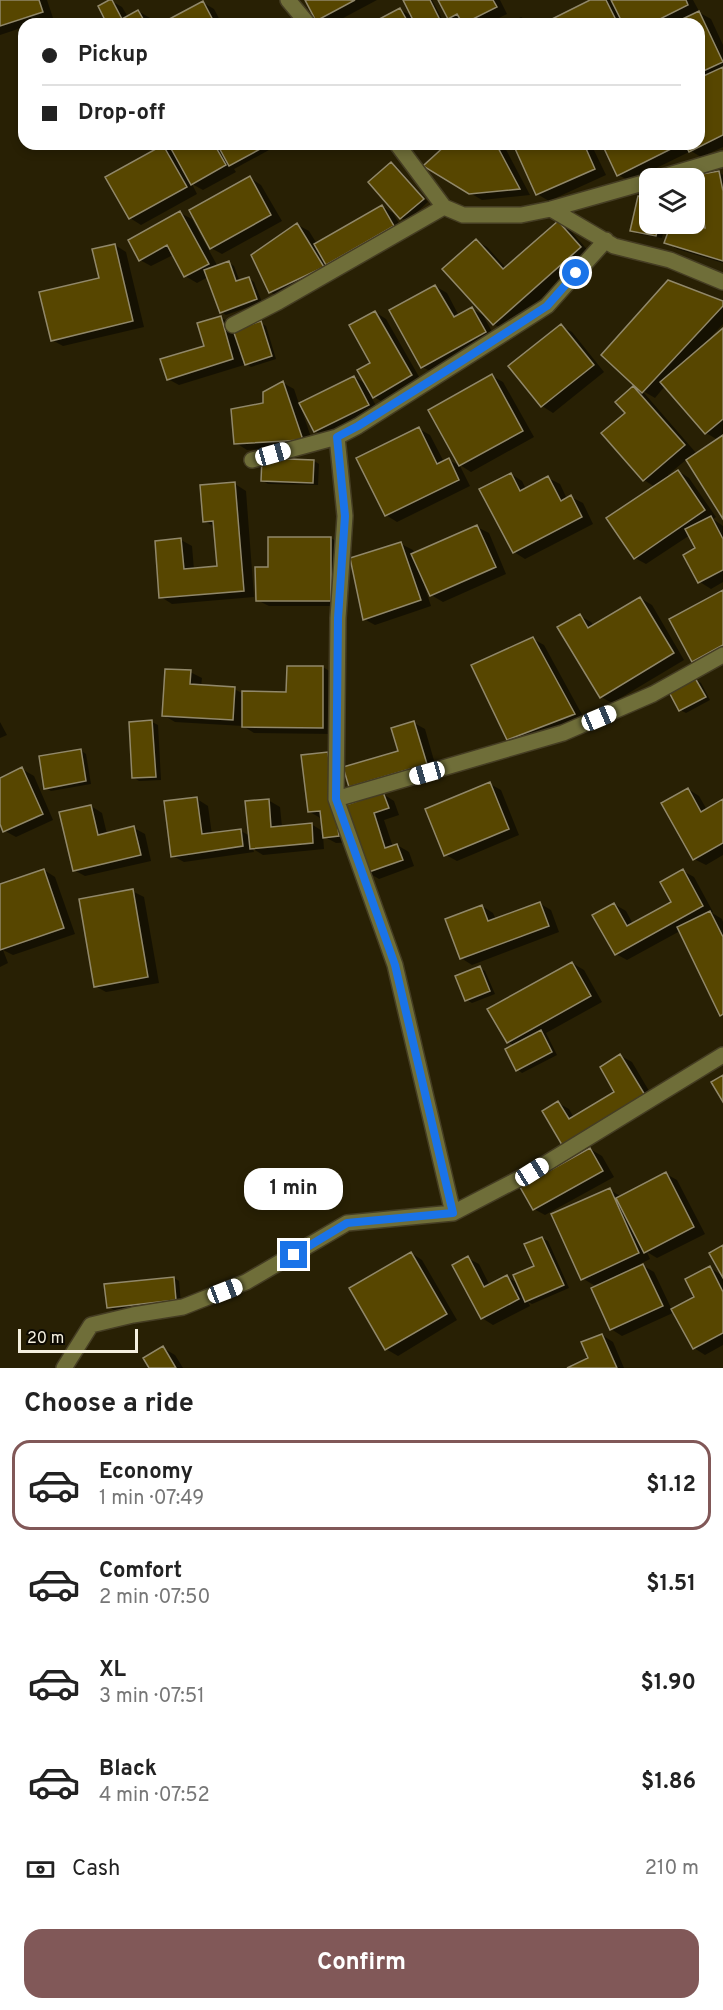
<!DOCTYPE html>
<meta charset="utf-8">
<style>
:root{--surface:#fff;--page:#f6f6f6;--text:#222;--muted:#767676;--line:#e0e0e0;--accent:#815858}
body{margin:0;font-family:Overpass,sans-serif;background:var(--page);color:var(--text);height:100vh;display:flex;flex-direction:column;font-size:22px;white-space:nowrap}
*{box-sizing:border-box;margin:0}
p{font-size:20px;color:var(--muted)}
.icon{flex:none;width:33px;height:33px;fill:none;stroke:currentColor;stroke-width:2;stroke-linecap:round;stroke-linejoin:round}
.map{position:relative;height:1368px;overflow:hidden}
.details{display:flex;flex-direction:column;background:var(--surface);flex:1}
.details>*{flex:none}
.hud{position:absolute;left:18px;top:18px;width:687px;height:132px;border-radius:18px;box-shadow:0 3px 9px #0003;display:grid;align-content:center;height:132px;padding:0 24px;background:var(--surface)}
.controls{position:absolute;left:639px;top:168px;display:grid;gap:12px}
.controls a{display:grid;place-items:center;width:66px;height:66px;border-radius:12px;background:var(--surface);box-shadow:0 3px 9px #0003;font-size:30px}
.scale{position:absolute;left:18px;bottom:15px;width:120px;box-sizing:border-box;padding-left:6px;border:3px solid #f5f0e0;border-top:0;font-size:16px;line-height:21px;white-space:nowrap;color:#f5f0e0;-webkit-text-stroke:4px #0d0a02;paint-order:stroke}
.end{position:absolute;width:27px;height:27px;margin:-14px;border:8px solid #1a73e8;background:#fff;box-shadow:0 0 0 3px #fff}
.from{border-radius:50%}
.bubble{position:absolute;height:42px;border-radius:18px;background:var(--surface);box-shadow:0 3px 9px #0003;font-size:20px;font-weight:700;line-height:42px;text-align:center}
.car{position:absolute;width:18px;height:36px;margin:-18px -9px;border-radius:8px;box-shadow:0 0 4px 2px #0007;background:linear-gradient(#fff 24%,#345 0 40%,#fff 0 76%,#345 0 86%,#fff 0)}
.hud b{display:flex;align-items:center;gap:21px;height:57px;font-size:22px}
.hud b+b{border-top:2px solid var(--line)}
.hud i{width:15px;height:15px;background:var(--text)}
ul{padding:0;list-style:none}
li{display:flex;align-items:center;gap:18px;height:90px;margin:0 12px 9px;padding:0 12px;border:3px solid transparent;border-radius:18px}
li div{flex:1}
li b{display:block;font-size:22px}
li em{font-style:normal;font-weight:700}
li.current{border-color:var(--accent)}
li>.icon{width:54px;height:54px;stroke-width:1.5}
h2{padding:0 24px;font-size:27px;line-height:72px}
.pay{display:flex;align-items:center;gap:15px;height:66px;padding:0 24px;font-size:22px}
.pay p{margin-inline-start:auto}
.button{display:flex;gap:12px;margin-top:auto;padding:12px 24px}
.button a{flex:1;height:69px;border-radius:18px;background:var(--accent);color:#fff;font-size:24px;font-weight:700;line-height:69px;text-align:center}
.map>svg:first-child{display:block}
</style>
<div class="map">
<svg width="723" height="1368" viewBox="0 0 723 1368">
<rect width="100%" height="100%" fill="#282004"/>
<path fill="#0007" d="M0 0H47L53 18 35 24H24V27L0 35Z
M307 0H377L332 24H325L317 19Z
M404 0H432L445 24H373L400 10 414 17Z
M439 0H500L507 14 487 24H459L449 18Z
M594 0H693L700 13 711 19 723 45V147L701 157 691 151 630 181 618 175 603 144H699V24H545Z
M111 1 122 7 128 17 138 11 150 18 153 24H109Z
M202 2 214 9 222 24H164Z
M521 17 532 24H508Z
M173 144H266L269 150 234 169 236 172 203 190 192 184 197 194 141 225 130 218 163 146 175 153Z
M416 144H432L424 148Z
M450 144H503L530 195 482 200 470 193Z
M515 144H591L606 175 549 201 537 194Z
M391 164 397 167 428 202 407 221 401 218 370 182Z
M719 172 723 175V263L677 249 666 242 672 224 707 230Z
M250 178 261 185 282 221 222 254 211 248Z
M382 206 393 213 404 232 282 299 270 292 298 225 309 231 317 244Z
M180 213 192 219 218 267 229 263 234 266 240 282 248 278 254 282 262 302 226 315 221 312 208 277 197 283 185 276 173 255 151 266 140 260Z
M558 223 570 230 591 254 505 331 494 324 476 241 487 247 506 268Z
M650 224H665L662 238 638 234 632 231Z
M115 245 126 252 144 327 63 346 52 340 101 279Z
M435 286 447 293 459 316 472 309 483 315 496 339 434 373 422 367Z
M723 302V324L710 338 712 339 723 330V516L687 459 668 475 670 477 678 471 689 478 716 517 713 519 723 526V582L711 589 700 582 685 555 697 549 690 535 646 564 635 558 655 487 644 480 627 413 633 388 644 393 697 454 718 440 706 433 665 386 655 398 643 391Z
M375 312 386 319 422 382 385 403 370 395 379 411 326 437 315 431 302 405H300L314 446 247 450 236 443 283 383 294 389 299 404 354 377 368 385 372 363Z
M220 317 232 324 234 331 260 323 266 326 276 359 251 367 243 362 244 365 179 385 168 379 206 347Z
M561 326 572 332 604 372 553 413 542 406Z
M492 376 503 382 534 437 471 472 460 465Z
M419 429 430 435 444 462 449 460 460 466 470 486 397 522 386 515Z
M314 461 319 464 318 485 268 484 263 481Z
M511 474 522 481 526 489 548 478 560 484 567 499 571 497 583 503 593 524 525 559 514 552Z
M235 484 246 491 254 597 172 604 161 597 181 540 192 546 194 570 218 568 215 527 204 521Z
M477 527 489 533 506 574 443 602 431 595 426 584 424 585 431 606 375 625 364 619 401 544 413 550 414 555Z
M331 538 342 545V606H269L257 600Z
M723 592V657L705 667 693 661Z
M640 598 652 605 684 660 612 703 601 697 580 616 591 622 594 626Z
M533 639 544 645 585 720 520 745 508 739Z
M288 667H323L334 674V734L254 733 243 726 175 722 163 715 190 672 202 678 201 686 234 689 242 693H288Z
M695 679 701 683 710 700 686 713 680 710Z
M0 722 7 735 0 738Z
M152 722 158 725 161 780 139 781 133 777Z
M414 723 425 729 437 771 362 792 350 786 400 752Z
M80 750 86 754 91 784 51 791 46 788Z
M327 753 339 760 345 807 383 794 394 801 399 815 384 820 393 847 397 845 409 852 414 866 379 879 367 872 350 842 336 843 323 836 324 849 263 855 253 849 254 852 184 862 173 856 197 799 208 806 212 835 241 831 250 836 268 800 280 807 282 827 311 824 324 832 322 819 310 812Z
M22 769 34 776 53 820 16 837 5 831 0 820V779Z
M490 784 501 790 519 835 457 861 446 855Z
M688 789 699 796 707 810 723 801V855L706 865 694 859Z
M91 806 102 813 107 834 134 828 145 834 151 861 85 876 74 870Z
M44 870 55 877 75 934 13 955 3 950 8 963 0 967V885Z
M683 871 694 877 713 912 712 913 722 919 723 922V1015L680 931 627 960 616 954 614 904 626 911 633 924 673 902Z
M132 891 144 897 159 983 106 992 95 986Z
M539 903 551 910 559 932 472 965 461 958 482 906 493 913 496 920Z
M572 963 584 970 602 1002 546 1033 557 1055 522 1073 517 1069 514 1045 508 1042Z
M480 968 485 971 495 994 472 1003 467 1000Z
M621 1056 632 1062 655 1101 574 1150 558 1103 569 1109 574 1118 616 1092Z
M590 1149 602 1156 614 1177 545 1215 534 1209Z
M666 1174 677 1180 705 1234 657 1258 647 1252 650 1259 640 1264 654 1272 672 1310 696 1297 710 1268 723 1276V1345L705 1355 694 1348 675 1312 622 1336 611 1329 597 1287 582 1278 610 1190 622 1197Z
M542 1238 548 1241 569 1288 532 1304 528 1302 530 1306 493 1325 482 1318 467 1258 479 1264 490 1286 507 1277 519 1284 536 1267Z
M411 1253 422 1260 457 1320 398 1356 386 1349Z
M174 1278 179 1281 181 1303 114 1310 108 1307Z
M602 1335 613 1342 624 1368H571L590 1359Z
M163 1348 175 1355 183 1368H151Z"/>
<path fill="#574600" stroke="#91886a" stroke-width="1.5" d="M0 0H39L43 12 0 26Z
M109 0H112L122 19 138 10 146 24H107L98 6Z
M305 0H355L316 21Z
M403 0H430L442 24H415Z
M438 0H493L497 7 463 24 457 14 448 19Z
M590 0H606L618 24H542Z
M611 0H686L688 5 650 24H623Z
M203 1 215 24H160Z
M400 8 409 24H370Z
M699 11 723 62 699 73V24H672Z
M723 67V135L689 152 685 144H699V78Z
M170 144H214L226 165 191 185 169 145Z
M217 144H263L264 147 229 166Z
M447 144H496L520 189 469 194 423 166Z
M513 144H584L595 169 536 195Z
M602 144H679V145L617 176Z
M163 145 187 187 129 219 105 177Z
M391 162 424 199 400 219 368 182Z
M719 171 723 191V261L664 243 671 224 705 228 696 175Z
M250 176 271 215 210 249 189 210Z
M638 196 650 198V224H659L656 236 630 231Z
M382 205 394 226 326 265 314 244Z
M180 211 209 264 184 277 167 245 139 261 128 240Z
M558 221 581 247 493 325 442 269 476 239 503 269Z
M297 223 324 267 269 293 251 255Z
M115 244 133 321 51 341 39 292 99 278 92 249Z
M229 261 236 281 249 277 257 299 220 313 204 270Z
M668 280 723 301V306L642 393 601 355Z
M435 285 454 317 472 307 486 332 421 368 389 310Z
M375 311 412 375 373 398 357 370 370 363 349 325Z
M221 316 233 359 167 380 160 359 204 346 197 323Z
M261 321 272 356 245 365 233 330Z
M561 324 594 365 541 407 508 366Z
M723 328V419L705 434 660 382Z
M492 374 523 431 459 466 428 410Z
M354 376 369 405 314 432 299 403Z
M283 381 303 440 234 444 231 409 263 403V392Z
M633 386 685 445 643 481 601 433 625 413 615 402Z
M419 427 437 464 449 458 459 480 385 516 356 458Z
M723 435V519L686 460Z
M262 458 314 460 313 483 261 481Z
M678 470 705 510 634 559 606 518Z
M511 473 520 491 548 476 561 501 571 495 582 517 513 553 479 489Z
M235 482 244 591 159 598 155 541 181 538 184 569 217 566 213 521 203 522 200 485Z
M711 516 723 539V570L698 583 683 555 695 548 685 529Z
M477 525 496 567 430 596 411 554Z
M268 537H331V601H256L255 567H268Z
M401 542 421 600 363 620 350 558Z
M723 590V645L692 662 669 619Z
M640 597 674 653 600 698 557 627 580 614 588 628Z
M533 637 575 714 507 740 471 665Z
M287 666H323V728L242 727V691L286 692Z
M165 669 191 670 190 684 235 687 233 720 162 716Z
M695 678 706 697 679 711 669 692Z
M152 720 156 777 132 778 129 722Z
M414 721 427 764 349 787 343 767 398 751 391 728Z
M81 749 86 781 44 789 39 756Z
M328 752 339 836 323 838 320 811 308 812 301 755Z
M22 767 43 814 3 832 0 824V778Z
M490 782 509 829 444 856 425 809Z
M688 788 701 812 723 799V843L693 860 661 803Z
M383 792 389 808 374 813 385 848 397 844 403 860 366 873 343 806Z
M197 797 202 834 241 829 243 846 171 857 164 801Z
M269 799 271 827 312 823 313 843 250 849 245 801Z
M91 805 98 835 134 826 141 855 73 871 59 812Z
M44 869 64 928 0 950V884Z
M683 869 703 906 615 955 592 915 614 903 627 926 671 902 660 882Z
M133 889 148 977 94 987 79 899Z
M540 902 549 926 460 959 445 919 482 905 488 921Z
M710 911 723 937V1014L720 1016 677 927Z
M572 962 591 996 507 1043 487 1009Z
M480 966 490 991 465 1001 455 976Z
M541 1030 552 1052 516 1071 505 1049Z
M620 1054 645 1095 562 1145 542 1111 558 1101 569 1119 614 1092 600 1067Z
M723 1075V1102L711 1082Z
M590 1148 603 1171 533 1210 520 1187Z
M666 1172 694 1227 644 1253 616 1198Z
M610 1188 639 1253 581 1280 551 1214Z
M542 1237 564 1285 525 1302 513 1275 534 1266 524 1244Z
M723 1245V1278L709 1253Z
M411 1252 447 1314 385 1350 349 1288Z
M468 1256 484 1287 507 1275 519 1299 481 1319 452 1265Z
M643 1264 663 1306 610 1330 591 1288Z
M710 1266 723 1292V1333L693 1349 671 1309 694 1297 685 1279Z
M174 1277 176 1300 107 1308 104 1284Z
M602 1334 617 1368H567L588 1358 581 1342Z
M163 1346 176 1368H149L143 1358Z"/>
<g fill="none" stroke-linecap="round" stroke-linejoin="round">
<defs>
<path id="street" d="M288 0 308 24
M397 144 444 207 463 215H521L551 209 650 181
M659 178 723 159
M551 209 614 246 670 260 723 282
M233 325 278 302 444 207
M337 437 345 516 338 618 336 799 395 965 453 1213
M252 460 337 437 358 426 547 306 606 240
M336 799 563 733 653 694 723 655
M64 1368 91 1325 133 1315 183 1307 246 1282 347 1223 453 1213 532 1172 723 1055"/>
</defs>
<use href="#street" stroke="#453d23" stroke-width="18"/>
<use href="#street" stroke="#6f6e39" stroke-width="15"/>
</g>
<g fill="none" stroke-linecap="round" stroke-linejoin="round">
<path stroke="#1a73e8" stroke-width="8" d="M294 1255 347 1223 453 1213 395 965 336 799 338 618 345 516 337 437 358 426 465 359 547 306 576 273"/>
</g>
</svg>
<div class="controls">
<a><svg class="icon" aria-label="layers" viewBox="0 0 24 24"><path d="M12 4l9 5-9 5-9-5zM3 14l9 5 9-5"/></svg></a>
</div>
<div class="scale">20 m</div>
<i class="end from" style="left:576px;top:273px"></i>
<i class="end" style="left:294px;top:1255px"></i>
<div class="bubble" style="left:244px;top:1168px;width:99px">1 min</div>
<i class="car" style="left:273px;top:454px;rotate:74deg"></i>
<i class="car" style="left:599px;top:718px;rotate:67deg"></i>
<i class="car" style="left:427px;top:773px;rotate:254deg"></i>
<i class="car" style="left:532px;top:1172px;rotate:58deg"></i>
<i class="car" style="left:225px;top:1291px;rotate:69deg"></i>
<div class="hud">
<b><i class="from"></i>Pickup</b>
<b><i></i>Drop-off</b>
</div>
</div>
<section class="details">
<h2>Choose a ride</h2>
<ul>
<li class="current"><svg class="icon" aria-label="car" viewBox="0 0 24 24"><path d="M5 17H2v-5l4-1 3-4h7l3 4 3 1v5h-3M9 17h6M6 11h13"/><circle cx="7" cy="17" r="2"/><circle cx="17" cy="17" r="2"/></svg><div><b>Economy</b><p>1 min · 07:49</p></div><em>$1.12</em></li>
<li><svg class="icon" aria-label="car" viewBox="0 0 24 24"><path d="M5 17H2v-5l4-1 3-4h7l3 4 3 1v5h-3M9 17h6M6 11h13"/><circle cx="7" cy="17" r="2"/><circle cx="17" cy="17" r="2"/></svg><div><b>Comfort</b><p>2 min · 07:50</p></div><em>$1.51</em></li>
<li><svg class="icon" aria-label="car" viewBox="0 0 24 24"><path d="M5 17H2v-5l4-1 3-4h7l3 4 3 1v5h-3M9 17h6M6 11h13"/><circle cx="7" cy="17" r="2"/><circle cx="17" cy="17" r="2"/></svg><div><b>XL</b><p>3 min · 07:51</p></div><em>$1.90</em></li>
<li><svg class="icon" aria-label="car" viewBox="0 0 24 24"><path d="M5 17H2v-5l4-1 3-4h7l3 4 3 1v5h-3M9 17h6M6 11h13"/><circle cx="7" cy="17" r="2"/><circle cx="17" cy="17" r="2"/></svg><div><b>Black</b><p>4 min · 07:52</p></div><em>$1.86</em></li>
</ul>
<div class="pay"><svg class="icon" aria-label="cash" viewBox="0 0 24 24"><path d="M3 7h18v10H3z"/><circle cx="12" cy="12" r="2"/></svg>Cash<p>210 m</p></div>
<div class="button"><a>Confirm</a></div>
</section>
